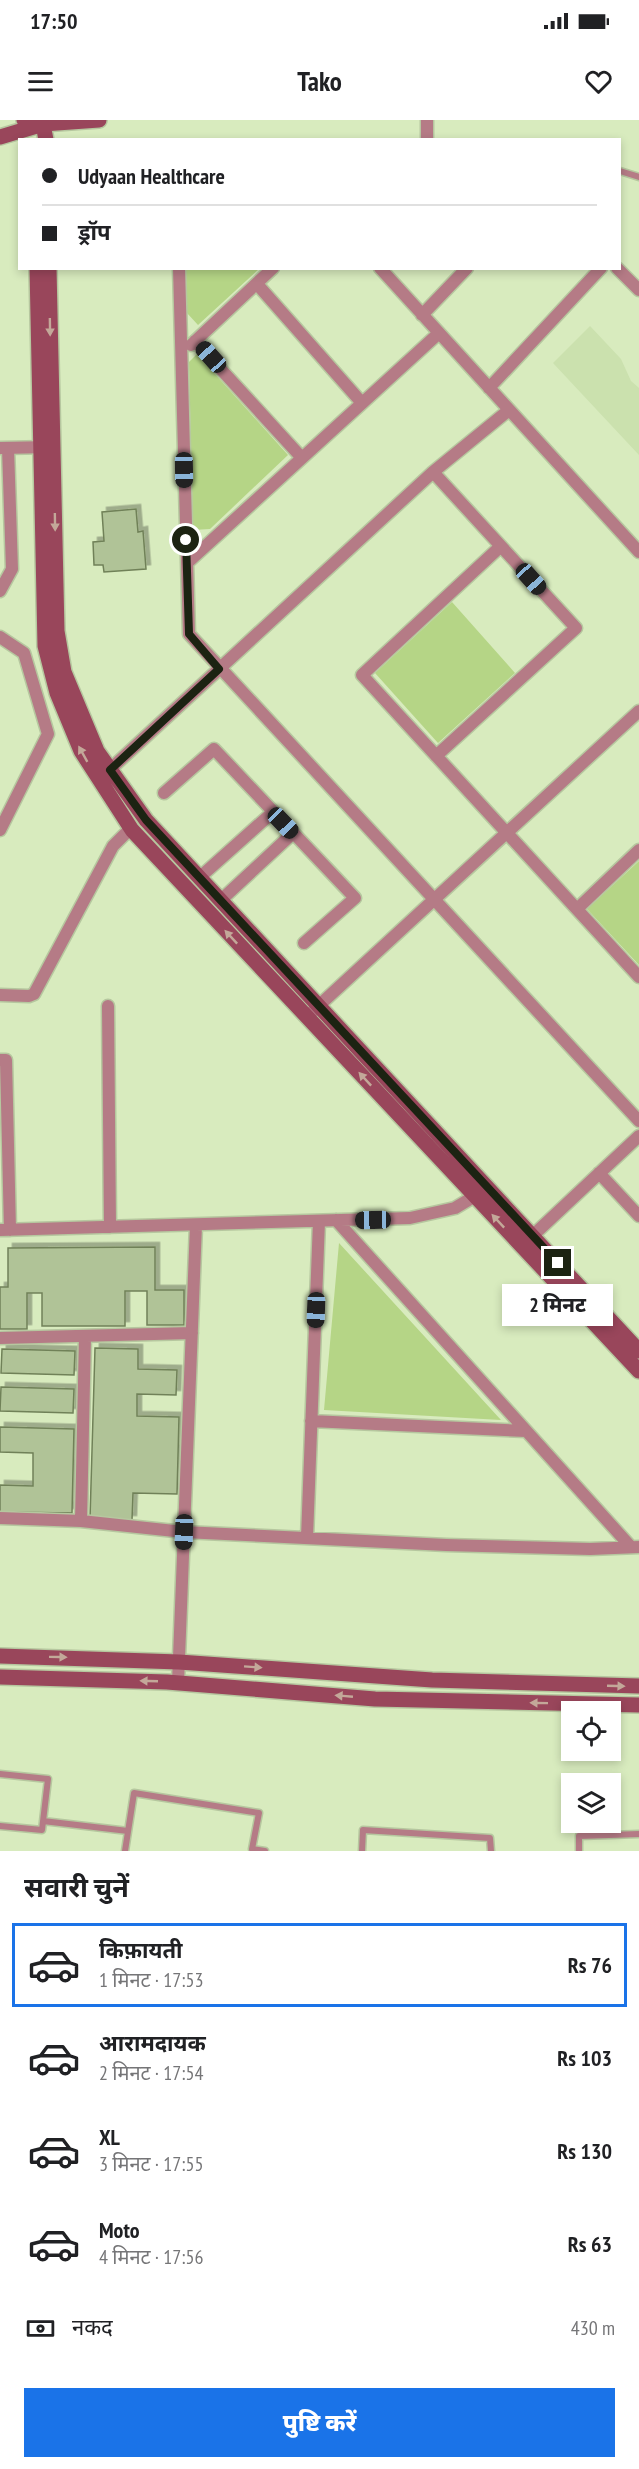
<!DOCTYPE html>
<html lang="hi">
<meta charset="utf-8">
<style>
:root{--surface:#fff;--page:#f2f2f2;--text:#202124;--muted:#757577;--line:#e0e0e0;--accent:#1a73e8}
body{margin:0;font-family:"PT Sans Narrow","Noto Sans Devanagari",sans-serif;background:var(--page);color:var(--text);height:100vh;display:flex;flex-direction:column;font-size:22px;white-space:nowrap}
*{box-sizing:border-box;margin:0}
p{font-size:20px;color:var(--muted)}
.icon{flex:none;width:33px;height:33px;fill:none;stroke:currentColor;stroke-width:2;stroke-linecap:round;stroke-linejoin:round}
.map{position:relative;height:1731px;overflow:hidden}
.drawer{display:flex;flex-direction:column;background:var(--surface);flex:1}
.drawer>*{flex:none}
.hud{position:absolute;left:18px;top:18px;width:603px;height:132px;border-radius:0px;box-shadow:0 3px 9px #0003;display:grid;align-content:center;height:132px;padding:0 24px;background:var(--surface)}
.buttons{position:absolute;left:561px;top:1581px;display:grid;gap:12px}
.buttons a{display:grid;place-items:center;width:60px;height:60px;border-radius:0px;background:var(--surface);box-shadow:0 3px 9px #0003;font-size:30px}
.end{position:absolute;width:27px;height:27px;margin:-14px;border:8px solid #1c2312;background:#fff;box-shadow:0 0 0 3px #fff}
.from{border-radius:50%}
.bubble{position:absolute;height:42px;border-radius:0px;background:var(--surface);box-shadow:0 3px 9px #0003;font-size:20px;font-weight:800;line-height:42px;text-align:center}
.car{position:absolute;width:18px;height:36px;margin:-18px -9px;border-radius:8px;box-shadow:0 0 4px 2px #0007;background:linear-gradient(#222 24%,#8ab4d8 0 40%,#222 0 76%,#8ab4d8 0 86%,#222 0)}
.hud b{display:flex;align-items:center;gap:21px;height:57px;font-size:22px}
.hud b+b{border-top:2px solid var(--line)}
.hud i{width:15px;height:15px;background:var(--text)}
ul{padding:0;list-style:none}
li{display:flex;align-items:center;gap:18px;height:84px;margin:0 12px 9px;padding:0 12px;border:3px solid transparent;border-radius:0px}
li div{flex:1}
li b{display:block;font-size:22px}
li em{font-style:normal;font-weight:800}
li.selected{border-color:var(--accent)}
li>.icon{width:54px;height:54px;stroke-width:1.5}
h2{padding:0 24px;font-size:27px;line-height:72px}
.pay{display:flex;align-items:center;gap:15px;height:66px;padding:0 24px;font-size:22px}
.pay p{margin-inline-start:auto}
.button{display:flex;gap:12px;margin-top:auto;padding:12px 24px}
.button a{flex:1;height:69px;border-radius:0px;background:var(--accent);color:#fff;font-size:24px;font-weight:800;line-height:69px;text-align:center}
.status{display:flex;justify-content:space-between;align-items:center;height:42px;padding:0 30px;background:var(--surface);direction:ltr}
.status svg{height:16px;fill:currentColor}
header{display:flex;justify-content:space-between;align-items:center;height:78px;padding:0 24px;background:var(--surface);font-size:27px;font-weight:800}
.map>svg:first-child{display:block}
</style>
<div class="status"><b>17:50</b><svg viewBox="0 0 49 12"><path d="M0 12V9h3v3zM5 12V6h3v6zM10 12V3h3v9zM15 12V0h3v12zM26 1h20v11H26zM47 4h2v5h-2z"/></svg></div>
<header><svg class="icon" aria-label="menu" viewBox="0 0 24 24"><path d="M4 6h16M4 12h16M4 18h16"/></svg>Tako<svg class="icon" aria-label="heart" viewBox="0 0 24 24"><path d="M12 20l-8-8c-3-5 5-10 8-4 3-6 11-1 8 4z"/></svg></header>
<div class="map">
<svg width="639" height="1731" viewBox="0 0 639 1731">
<defs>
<filter id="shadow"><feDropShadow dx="4.5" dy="-4.5" stdDeviation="0" flood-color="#0004"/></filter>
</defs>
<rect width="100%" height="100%" fill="#d8ebbe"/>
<path fill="#cbe1ae" d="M590 206 621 239 631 261 639 268V335L553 243Z"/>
<path fill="#b5d586" d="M186 149V148L259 149 198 205 187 193Z
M197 234 288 335 210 409 193 410 189 242Z
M452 482 515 553 438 623 375 553Z
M639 741V845L587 789Z
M339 1123 501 1300 324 1290Z"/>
<path fill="#b0c397" stroke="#708158" stroke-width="1.5" filter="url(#shadow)" d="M136 389 138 412 143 411 146 449 104 452 103 445H94L93 422 104 421 102 392Z
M155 1127V1170H184V1205H147V1171H125V1206H42V1173H27V1209H0V1167H8V1128Z
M95 1228 138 1229V1249L177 1250 176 1275 137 1274V1296L179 1297 177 1374 133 1373 132 1400 90 1399Z
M2 1229 75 1231 74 1255 1 1253Z
M1 1267 74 1269 73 1293 0 1291Z
M0 1307 74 1309 72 1393 0 1392V1365L33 1366V1333L0 1332Z"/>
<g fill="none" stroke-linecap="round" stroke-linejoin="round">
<defs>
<path id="lane" d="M620 51 639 57
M0 1654 48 1659 42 1710 0 1706
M43 1701 128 1711
M125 1731 134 1673 259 1693 252 1729 265 1731
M362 1731 363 1710 490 1718 491 1731
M579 1731V1716L639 1714"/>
<path id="street" d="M427 0V20
M179 148 189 514 639 1001
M380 148 639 432
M617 148 639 170
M257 164 362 283
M422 195 467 148
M195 221 302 338
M191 225 273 148
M489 268 601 148
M1 328 50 327
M433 352 576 508 436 636
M501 426 362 555 639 857
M187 443 439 213
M0 471 12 449 8 328
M0 517 24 533 48 614 0 710
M104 655 433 352 509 290
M164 673 214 629 355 778 304 823
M199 758 273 692
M220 781 293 713
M577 789 639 730
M0 875 29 876 34 874 113 726 131 708
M108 886 110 1107
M313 891 639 591
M0 940H6L10 1110
M599 1053 639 1096
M336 1100 631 1427
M0 1110 410 1098 455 1088 475 1076
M527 1121 639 1016
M0 1218 192 1213
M311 1301 526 1311
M0 1398 81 1401 184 1412 446 1425 590 1429 639 1427
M81 1401 85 1216
M307 1418 319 1101
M178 1563 196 1105"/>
<path id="secondary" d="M24 0 43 4 99 0
M43 4 46 20
M0 17 40 5
M37 148 45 526 57 573 81 631 132 710 639 1251
M49 148 57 511 64 552 97 631 146 700 639 1231
M0 1536 179 1542 432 1560 639 1566
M0 1557 167 1562 375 1579 639 1585"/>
</defs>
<use href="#lane" stroke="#b6c79f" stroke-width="9"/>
<use href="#street" stroke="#b6c79f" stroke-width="15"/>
<use href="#secondary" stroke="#b6c79f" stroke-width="18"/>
<use href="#lane" stroke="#b57b86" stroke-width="6"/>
<use href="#street" stroke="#b57b86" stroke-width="12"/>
<use href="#secondary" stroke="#99465b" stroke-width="15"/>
</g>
<defs><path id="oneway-solid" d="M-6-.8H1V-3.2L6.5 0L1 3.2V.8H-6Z" transform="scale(1.5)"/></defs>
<g fill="#c3a899">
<use href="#oneway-solid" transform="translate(50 207) rotate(89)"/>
<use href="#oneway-solid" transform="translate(55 402) rotate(89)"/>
<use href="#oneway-solid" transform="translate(83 634) rotate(-119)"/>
<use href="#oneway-solid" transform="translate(231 817) rotate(-133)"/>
<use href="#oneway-solid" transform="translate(365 959) rotate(-133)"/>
<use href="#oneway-solid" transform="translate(498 1101) rotate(-133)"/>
<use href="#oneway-solid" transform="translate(58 1537) rotate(1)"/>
<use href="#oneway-solid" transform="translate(253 1547) rotate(4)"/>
<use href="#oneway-solid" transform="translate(149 1561) rotate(-178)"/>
<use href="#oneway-solid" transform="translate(616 1566) rotate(2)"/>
<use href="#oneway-solid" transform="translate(344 1576) rotate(-175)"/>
<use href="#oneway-solid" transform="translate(539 1583) rotate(-179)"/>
</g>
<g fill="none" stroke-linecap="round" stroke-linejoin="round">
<path stroke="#1c2312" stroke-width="8" d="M186 420 189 514 219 549 110 650 146 700 558 1143"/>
</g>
</svg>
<div class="buttons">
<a><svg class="icon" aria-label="locate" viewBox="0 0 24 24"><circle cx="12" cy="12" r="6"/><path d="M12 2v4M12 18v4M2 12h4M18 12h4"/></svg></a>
<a><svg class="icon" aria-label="layers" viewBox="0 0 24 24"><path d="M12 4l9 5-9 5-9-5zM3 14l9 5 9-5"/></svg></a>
</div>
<i class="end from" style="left:186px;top:420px"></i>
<i class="end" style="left:558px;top:1143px"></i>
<div class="bubble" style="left:502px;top:1164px;width:111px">2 मिनट</div>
<i class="car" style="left:211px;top:237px;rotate:318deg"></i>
<i class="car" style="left:184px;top:350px;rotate:179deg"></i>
<i class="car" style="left:531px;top:459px;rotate:138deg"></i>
<i class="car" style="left:283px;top:703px;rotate:136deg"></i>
<i class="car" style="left:373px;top:1100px;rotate:269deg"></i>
<i class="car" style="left:316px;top:1190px;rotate:182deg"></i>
<i class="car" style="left:184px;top:1412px;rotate:182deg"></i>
<div class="hud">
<b><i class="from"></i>Udyaan Healthcare</b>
<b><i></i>ड्रॉप</b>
</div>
</div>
<section class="drawer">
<h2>सवारी चुनें</h2>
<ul>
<li class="selected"><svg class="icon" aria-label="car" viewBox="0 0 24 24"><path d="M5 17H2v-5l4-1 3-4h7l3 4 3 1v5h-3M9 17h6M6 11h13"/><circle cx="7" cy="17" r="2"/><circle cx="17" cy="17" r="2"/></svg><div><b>किफ़ायती</b><p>1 मिनट · 17:53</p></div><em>Rs 76</em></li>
<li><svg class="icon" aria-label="car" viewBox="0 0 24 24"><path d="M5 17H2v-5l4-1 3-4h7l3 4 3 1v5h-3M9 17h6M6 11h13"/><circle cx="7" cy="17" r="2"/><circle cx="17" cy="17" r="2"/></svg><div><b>आरामदायक</b><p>2 मिनट · 17:54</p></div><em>Rs 103</em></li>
<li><svg class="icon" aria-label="car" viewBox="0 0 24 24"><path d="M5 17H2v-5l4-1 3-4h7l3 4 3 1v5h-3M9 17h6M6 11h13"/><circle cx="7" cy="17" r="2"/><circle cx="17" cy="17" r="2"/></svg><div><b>XL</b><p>3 मिनट · 17:55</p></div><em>Rs 130</em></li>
<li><svg class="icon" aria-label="car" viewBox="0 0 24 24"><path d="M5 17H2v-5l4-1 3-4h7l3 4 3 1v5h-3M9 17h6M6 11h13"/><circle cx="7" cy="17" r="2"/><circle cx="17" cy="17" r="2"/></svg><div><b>Moto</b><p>4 मिनट · 17:56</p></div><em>Rs 63</em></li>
</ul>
<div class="pay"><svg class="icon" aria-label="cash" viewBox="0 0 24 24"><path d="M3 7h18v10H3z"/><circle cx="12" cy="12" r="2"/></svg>नकद<p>430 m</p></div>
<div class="button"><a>पुष्टि करें</a></div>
</section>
